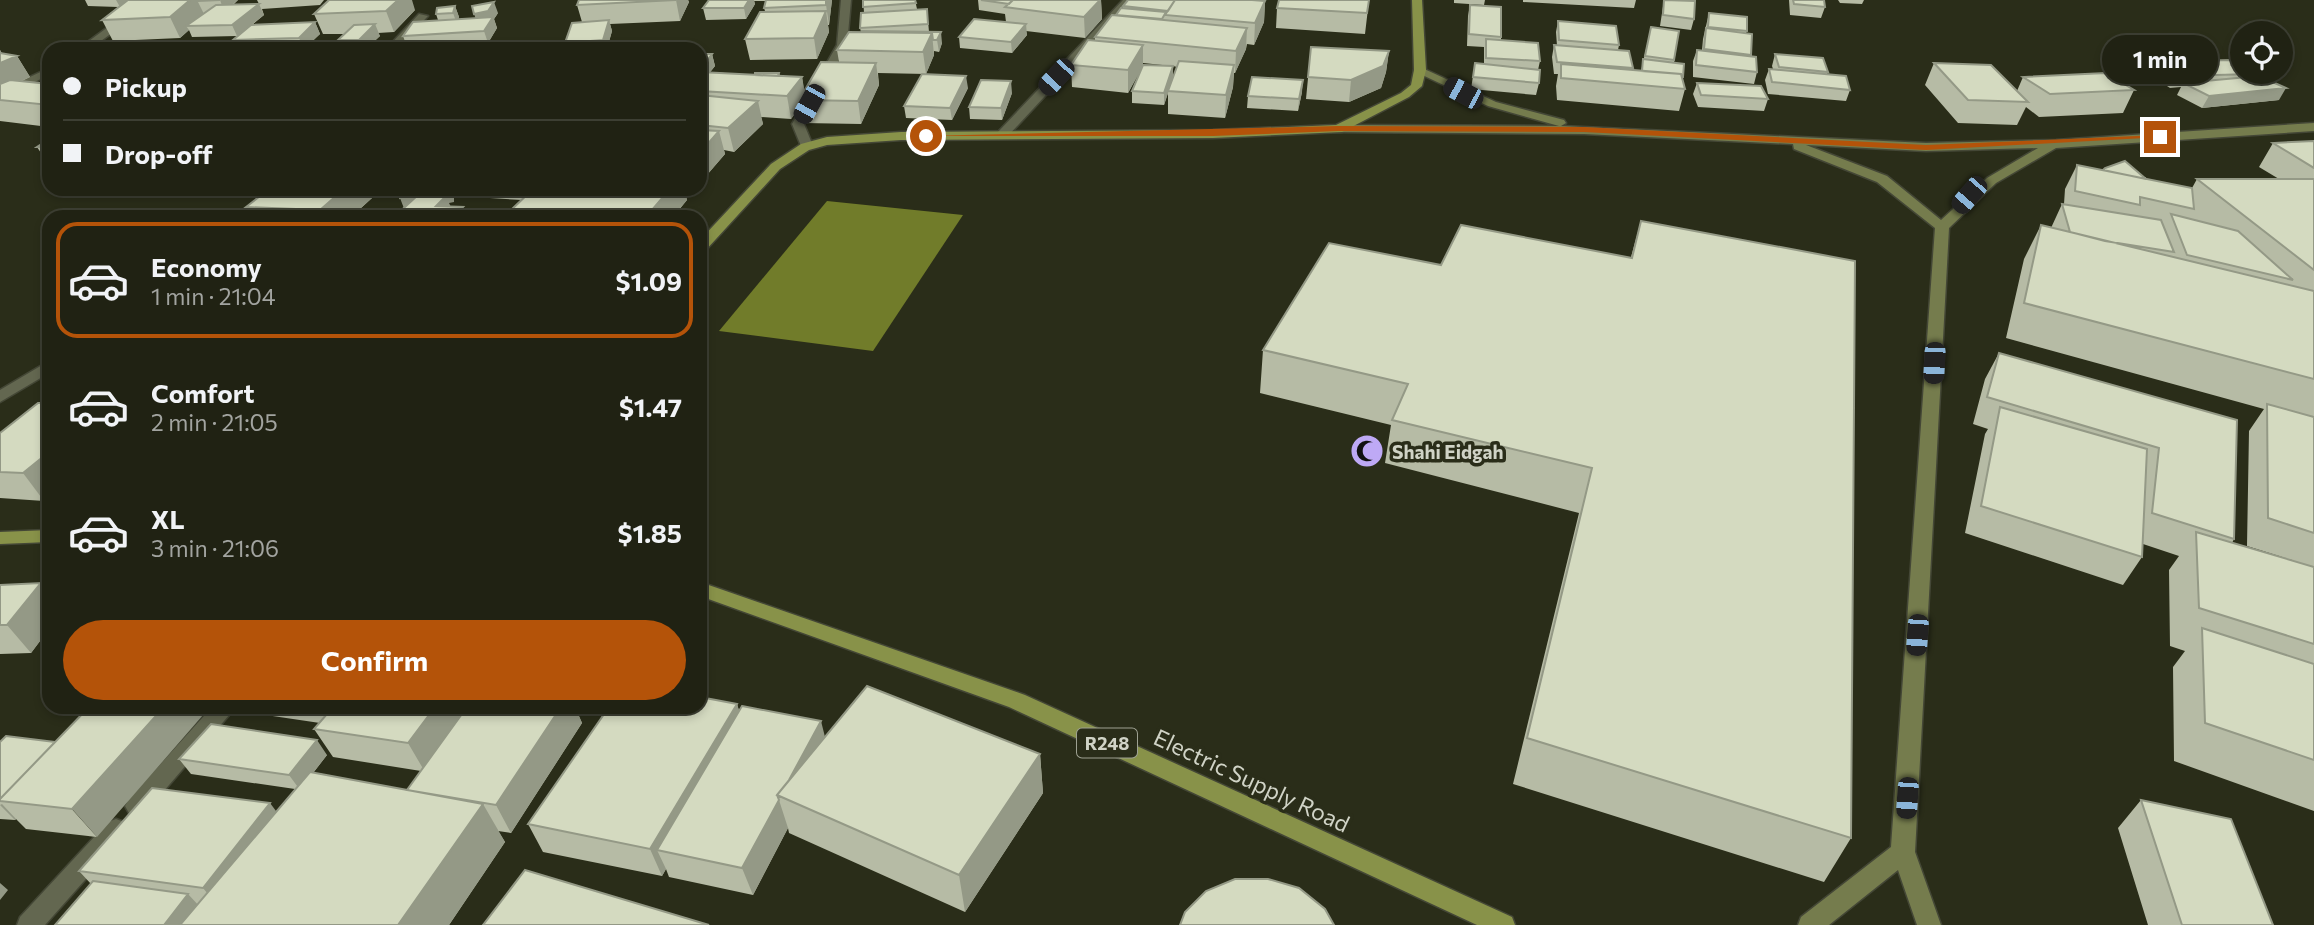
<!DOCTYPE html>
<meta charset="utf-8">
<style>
:root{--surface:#202213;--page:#282a1c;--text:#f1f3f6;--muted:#a2a4a0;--line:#3d3f33;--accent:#b45309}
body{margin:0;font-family:Commissioner,sans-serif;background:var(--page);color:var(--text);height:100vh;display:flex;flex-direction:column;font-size:26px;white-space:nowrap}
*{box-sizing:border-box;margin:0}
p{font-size:23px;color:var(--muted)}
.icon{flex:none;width:38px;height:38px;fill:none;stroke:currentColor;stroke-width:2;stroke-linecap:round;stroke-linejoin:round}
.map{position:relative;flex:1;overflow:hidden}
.drawer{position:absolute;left:42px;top:210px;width:665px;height:504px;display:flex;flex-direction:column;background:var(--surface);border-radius:21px;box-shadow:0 4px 10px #0003,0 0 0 2px var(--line)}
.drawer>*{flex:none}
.hud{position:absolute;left:42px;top:42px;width:665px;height:154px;border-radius:21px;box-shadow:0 4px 10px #0003,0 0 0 2px var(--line);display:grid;align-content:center;height:154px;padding:0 21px;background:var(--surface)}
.controls{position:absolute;left:2230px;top:21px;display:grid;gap:14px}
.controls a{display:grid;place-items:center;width:63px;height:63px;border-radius:50%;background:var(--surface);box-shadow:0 4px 10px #0003,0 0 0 2px var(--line);font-size:35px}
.end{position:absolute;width:32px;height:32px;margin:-16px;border:9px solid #b45309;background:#fff;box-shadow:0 0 0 4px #fff}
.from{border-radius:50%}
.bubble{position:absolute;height:49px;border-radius:24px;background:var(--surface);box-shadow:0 4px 10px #0003,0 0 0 2px var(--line);font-size:23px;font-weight:700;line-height:49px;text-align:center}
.car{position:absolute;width:21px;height:42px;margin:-21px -10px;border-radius:9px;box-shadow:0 0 5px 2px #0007;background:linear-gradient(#222 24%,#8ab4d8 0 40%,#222 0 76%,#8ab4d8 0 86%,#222 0)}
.hud b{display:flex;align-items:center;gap:24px;height:66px;font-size:26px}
.hud b+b{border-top:2px solid var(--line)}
.hud i{width:18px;height:18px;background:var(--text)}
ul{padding:12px 0 0;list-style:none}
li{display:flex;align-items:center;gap:21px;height:116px;margin:0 14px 10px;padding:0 7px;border:4px solid transparent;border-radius:21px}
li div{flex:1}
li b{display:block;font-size:26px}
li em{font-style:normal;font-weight:700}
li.current{border-color:var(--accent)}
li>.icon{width:63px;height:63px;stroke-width:1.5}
.primary-button{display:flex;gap:14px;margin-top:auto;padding:14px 21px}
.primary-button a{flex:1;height:80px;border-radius:42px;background:var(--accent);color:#fff;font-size:28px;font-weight:700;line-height:80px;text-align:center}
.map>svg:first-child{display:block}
</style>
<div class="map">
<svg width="2314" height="925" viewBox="0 0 2314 925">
<rect width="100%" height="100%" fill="#2a2d19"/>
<path fill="#717c2a" d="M827 201 963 215 873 351 719 331Z"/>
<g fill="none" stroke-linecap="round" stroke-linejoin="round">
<defs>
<path id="minor" d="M145 0H157L90 49H78Z
M841 0H851L847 45 804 124 813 146 807 150 801 146 792 124 837 45Z
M1123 0H1134L1006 138H998V132Z
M419 14 428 16 397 49H386Z
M49 68V75L0 99V91Z
M49 361V373L0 402V390Z
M212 707H236L145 813 137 816 129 813 125 806 129 799Z
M116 819 124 822 128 829 124 836 45 925H17L20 917 108 822Z"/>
<path id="secondary" d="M1420 67 1496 102 1564 120 1566 123 1561 126 1926 143 2056 140 2314 123V131L2056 148 1996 183 1949 228 1915 852 1941 925H1917L1898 870 1829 925H1798L1801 917 1891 847 1935 228 1877 182 1794 149 1793 144 1584 134 1334 132 1332 129 1338 125 1559 126 1488 106 1416 72 1414 70ZM1806 145 1926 151 2038 148 1987 178 1941 220 1887 176Z"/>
<path id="primary" d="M1412 0H1422L1426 70 1422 86 1409 97 1342 132 1213 138 901 140 827 145 809 150 780 169 705 251 700 252V240L771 164 801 144 827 137 901 132 1213 130 1336 125 1401 93 1411 85 1414 70Z
M49 530V542L0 544V532Z
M700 582 1025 695 1512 917 1515 925H1477L1009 707 700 596Z"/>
</defs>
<use href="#minor" stroke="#444736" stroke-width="3"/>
<use href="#secondary" stroke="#444736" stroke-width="3"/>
<use href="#primary" stroke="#444736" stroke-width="3"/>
<use href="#minor" fill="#636750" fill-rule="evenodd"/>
<use href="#secondary" fill="#757c4d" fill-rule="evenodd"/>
<use href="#primary" fill="#889249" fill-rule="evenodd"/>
</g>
<path fill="#b6bba5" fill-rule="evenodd" d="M85 0H238L233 5 259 4 257 0H324L320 5 262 9 264 15 252 25 315 22 320 34 304 49H237L233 40 237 36 192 37 189 30 180 38 113 41 102 20 118 7 88 6Z
M579 0H688L689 2 680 21 610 24 612 31 608 45 631 46 632 49H567L582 22 577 5Z
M709 0H832L829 25H828L829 32 817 59 750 60 745 39 765 11 764 8 766 1H754L755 4 746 19 706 20 703 8Z
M863 0H915L917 9H927L929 32 942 43 939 52 934 51V55L926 74 878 73 879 85 861 124 803 123 800 107 791 119 761 117 763 124 734 152 724 150 725 154 700 183V54H712L715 66 710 72 755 75 779 73 780 76 802 77 804 91 839 62 837 50 861 32 860 28 864 12Z
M978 0H1101L1102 19 1085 38 1026 31 1027 35 1012 53 960 48 959 37 1006 22 1005 14 979 10Z
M1369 0 1365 34 1276 28 1277 8Z
M1454 0H1485L1484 5 1454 3Z
M1523 0H1636L1634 8 1523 2Z
M1657 0H1683L1694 19 1691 30 1660 26 1664 0Z
M1789 0H1824L1825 7 1821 18 1790 15Z
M1838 0H1864L1862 4 1840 3Z
M1265 1 1264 22 1254 45 1247 44 1246 49 1235 73H1234L1233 87 1225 118 1168 114V93L1164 105 1132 103V91L1139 73 1128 93 1072 87 1071 65 1095 41V37L1123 9V6ZM1143 63 1172 66 1143 65ZM1173 66 1177 67 1173 77Z
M1470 5 1501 37V40L1540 61 1538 70 1539 83 1536 95 1471 89 1475 63 1484 64V47L1467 46 1468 16Z
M455 6 459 17 458 19 476 18 498 13 494 19 497 28 488 43 407 47 403 36 438 20 436 14Z
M415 10 394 32 378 33 380 36 366 49H341L338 40 345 34H323L314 14Z
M1709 13 1747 31 1746 33 1752 34 1750 56 1757 72 1754 84 1693 77V61L1697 50H1702L1703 39Z
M1558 21 1619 45 1618 50 1633 68 1632 70 1641 71 1651 27 1679 31 1674 63 1683 77V80L1685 89 1679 111 1557 100 1556 86 1558 74H1554L1552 57 1554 45 1557 46 1556 32Z
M1311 47 1389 51 1386 72 1381 88 1349 102 1306 99Z
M0 50 2 54 17 56 30 77 22 81 49 84V127L0 121Z
M1775 54 1828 72 1827 74 1850 90 1846 101 1768 94 1765 80 1769 69H1773L1772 66Z
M2155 62 2254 74 2252 76 2279 100 2202 108 2177 95 2181 87 2170 88 2149 74Z
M1934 63 2017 91 2023 77 2134 90 2123 113 2039 117 2026 107 2017 125 1958 123 1925 85Z
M1697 83 1768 99 1764 111 1698 107 1693 94Z
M968 88 952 120 906 118 904 106Z
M1302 92 1298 111 1247 108 1248 96Z
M1012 93 1002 120 970 119 969 107Z
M49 139V159H45L37 147Z
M2314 141V811L2174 761 2173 667 2185 651 2170 646 2169 570 2179 556 2143 544 2142 557 2123 585 1965 533 1985 434 1988 429 1973 424 1985 379 1999 353 2237 420 2234 539 2232 543 2292 560 2247 546 2249 431 2264 409 2006 338 2024 259 2041 225 2051 228 2062 204H2064L2065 189 2077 165 2192 188 2197 179H2279L2259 167 2273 143Z
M382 189 351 217H251L246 207Z
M487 189H684L687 200 673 217H509L508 213 522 200 490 198Z
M1641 221 1851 838 1824 882 1513 784 1579 513 1385 463 1391 425 1260 393 1263 350 1441 265 1631 257Z
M49 403V497L44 501 0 498V433Z
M0 585 49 593V629L31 653 0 654Z
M737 704 739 711 825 737 1040 754 1043 793 965 912 789 833 788 828 753 895 669 877 666 869 662 876 543 852 528 824Z
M241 707H575L582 723 511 833 498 831 505 842 449 925H55L91 884 79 871 276 812 295 789 191 774 179 759 327 755 313 773 407 790 421 771 333 757 314 729 320 723 245 712Z
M6 736 97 837 26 829 16 819 15 820 0 819V742Z
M2141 800 2273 925H2148L2118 828Z"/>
<path fill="#949986" d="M116 0H135L120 7Z
M190 0H197L205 16 186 26 189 30 180 38 170 17Z
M220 0H238L224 11Z
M398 0H412L415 10 394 32 386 11Z
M676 0H688L689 2 680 21Z
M749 0H754L755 4 746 19 744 8Z
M826 0H832L829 25 826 5Z
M1100 0H1101L1102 19 1085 38 1084 17Z
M1265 1 1264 22 1254 45 1255 23Z
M494 2 498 13 494 19 497 28 488 43 484 31 478 25 474 14Z
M259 4 264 15 237 36 232 25Z
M455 6 459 17 457 24 453 13Z
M826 11 829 32 817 59 814 38Z
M609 20 612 31 607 49H567L565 43Z
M315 22 320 34 304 49 299 38Z
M375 24 380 36 366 49H362L359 40Z
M1026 24 1027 35 1012 53 1011 42Z
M1247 28 1246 49 1235 73 1236 51Z
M941 32 942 43 939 52 937 40Z
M932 33 934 55 926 74 923 52Z
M1143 45V66L1128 93V70Z
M0 50 6 60 17 56 30 77 3 89 0 85Z
M1389 51 1386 72 1381 88 1349 102 1351 80Z
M712 54 715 66 705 79 702 67Z
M876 63 879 85 861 124 858 101Z
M1234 65 1233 87 1225 118 1226 95Z
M1173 66V78L1164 105V93Z
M966 76 968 88 952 120 950 108Z
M802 77 806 99 799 100 800 107 791 119 787 96Z
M1303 80 1302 92 1298 111 1299 99Z
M1011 81 1012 93 1002 120 1001 108Z
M2286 88 2279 100 2202 108 2209 96Z
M758 101 763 124 734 152 728 128Z
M719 131 725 154 700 183V153Z
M344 189H382L351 217H323L320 210Z
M449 189H454V202L449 203 452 209 405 211 400 198Z
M670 189H684L687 200 673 217H646Z
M463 207 467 217H453Z
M49 452V497L44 501 23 473Z
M41 583 49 593V629L31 653 7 625Z
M737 704 746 732 657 850 666 869 662 876 650 849Z
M164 707H210L97 837 72 809Z
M435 707H467L425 772 408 743Z
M561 707H575L582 723 511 833 496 805Z
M821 721 828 749 781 796Z
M317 740 327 755 300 790 289 775Z
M1040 754 1043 793 965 912 959 875Z
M779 800 788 828 753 895 742 868Z
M270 803 291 831 226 916 203 888Z
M2 804 16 819 15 820 0 805Z
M483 804 505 842 449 925H398Z
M0 883 8 890 0 900Z
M188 894 213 921 210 925H164Z"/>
<path fill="#d4dac0" stroke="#949986" stroke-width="2" d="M128 0H190L170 17 102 20Z
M197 0H220L198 1Z
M329 0H398L386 11 314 14Z
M579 0H676L577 5Z
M709 0H749L744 8H703Z
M766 0H826V5L764 8Z
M863 0H915L916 3 863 7Z
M981 0H1013L1009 4Z
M1013 0H1100L1084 17 1005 7Z
M1128 0H1175L1168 11 1123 6Z
M1175 0H1252L1265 1 1255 23 1165 15Z
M1279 0H1369L1367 13 1277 8Z
M1664 0 1695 1 1694 19 1663 15Z
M1793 0H1824L1825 7 1794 4Z
M494 2 488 11 474 14 472 6Z
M259 4 232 25 186 26 216 5Z
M1470 5 1501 7V37L1469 34Z
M455 6 453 13 436 14 437 8Z
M1121 8 1166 12 1162 19 1116 15Z
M927 9 928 24 860 28 861 13Z
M826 11 814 38 745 39 760 12Z
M1709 13 1747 17V31L1708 27Z
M1112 15 1247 28 1236 51 1095 37Z
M493 17 484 31 403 36 413 22Z
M974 19 1026 24 1011 42 959 37Z
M609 20 603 40 565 43 572 23Z
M1558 21 1616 26 1619 45 1559 40Z
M315 22 299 38 233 40 251 25Z
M375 24 359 40H338L354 25Z
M1651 27 1679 31 1674 60 1645 56Z
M1706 28 1752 34 1751 55 1704 49Z
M862 31 941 32 937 40H933L932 33 862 32Z
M849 32 932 33 923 52 837 50Z
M1486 39 1538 43 1540 61 1486 58Z
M1088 40 1143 45 1128 70 1071 65Z
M586 43 631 46 627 49H578Z
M298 44 293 49H242L244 46Z
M1554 45 1629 51 1633 68 1557 62Z
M1311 47 1389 51 1383 66 1351 80 1308 77Z
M476 48 475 49H440Z
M1697 50 1756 57 1757 72 1696 65Z
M0 53 17 56 0 63Z
M700 54H712L702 67H700Z
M1775 54 1823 58 1828 72 1779 67Z
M1643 59 1684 64 1683 77H1682L1681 74 1642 71Z
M2231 60 2242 67V72H2250L2254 74 2177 76 2155 62Z
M1179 61 1234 65 1226 95 1168 91Z
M821 62 876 63 858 101 799 100Z
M1475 63 1540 70 1539 83 1473 77Z
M1934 63 1991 65 2028 102 1968 100Z
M1561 64 1681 74 1685 89 1561 78Z
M1143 65 1173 66 1164 93 1132 91Z
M1769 69 1846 76 1850 90 1772 82Z
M700 72 802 77 787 96 700 91Z
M755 73H779L778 76 755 75Z
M2106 73 2134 90 2050 94 2023 77Z
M922 74 966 76 950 108 904 106Z
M2259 76 2286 88 2209 96 2183 83Z
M1252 77 1303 80 1299 99 1248 96Z
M10 80 49 84V105L0 100V84Z
M981 80 1011 81 1001 108 969 107Z
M1697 83 1761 86 1768 99 1701 95Z
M700 95 758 101 728 128 700 125Z
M700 130 719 131 700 153Z
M49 139V147H37Z
M2314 141V168L2273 143Z
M2125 161 2146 179 2103 170 2105 168Z
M2077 165 2192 188 2194 209 2140 197V205L2075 191Z
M2197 179H2314V270Z
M269 189H344L320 210 246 207Z
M400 189H449V190L400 198Z
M533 189H670L646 217H574L508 213Z
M418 195 446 196 436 206 463 207 453 217H394Z
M2062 204 2161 220 2174 252 2105 241 2070 232Z
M2171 214 2238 231 2293 280 2187 255Z
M1641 221 1855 261 1851 838 1527 738 1592 468 1392 420 1408 384 1263 350 1329 243 1441 265 1461 225 1632 258Z
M2041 225 2314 291V379L2024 303Z
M1999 353 2237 420 2234 539 2152 513 2159 448 1987 397Z
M38 403H49V452L23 473 0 472V433Z
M2267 404 2314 417V533L2268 518Z
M2000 407 2147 449 2142 557 1981 506Z
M2196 532 2314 567V644L2199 608Z
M41 583 7 625H0V585Z
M2202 628 2314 664V760L2205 723Z
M867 686 1040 754 959 875 777 795Z
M700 697 737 704 650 849 528 824 609 707H700Z
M742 706 821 721 789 780 777 795 779 800 742 868 657 850Z
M89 707H164L72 809 0 801V799Z
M304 707H333L330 711Z
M333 707H435L408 743 314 729Z
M467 707H561L496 805 407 790Z
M211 724 317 740 289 775 179 759Z
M6 736 55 742 0 799V742Z
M310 772 483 804 398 925H180Z
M152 788 270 803 203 888 79 871Z
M2141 800 2231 819 2273 925H2182Z
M525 870 709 925H483Z
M1235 879H1268L1299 888 1325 909 1334 925H1180L1185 912 1206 891Z
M93 881 188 894 164 925H55Z"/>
<path fill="#b45309" d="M1338 126 1584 127 1926 145 2160 135 2163 137 1926 150 1584 132 1338 131 1213 136H922Z"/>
<defs>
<symbol id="mosque-disc" viewBox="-11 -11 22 22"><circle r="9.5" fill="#bea9f5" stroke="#2a2d19"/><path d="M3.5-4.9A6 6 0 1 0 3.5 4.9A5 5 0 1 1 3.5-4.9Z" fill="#111"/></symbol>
</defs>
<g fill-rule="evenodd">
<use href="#mosque-disc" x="1348" y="432" width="38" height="38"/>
</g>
<g text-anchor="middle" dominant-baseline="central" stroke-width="7" stroke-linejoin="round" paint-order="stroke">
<rect fill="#2a2d19" stroke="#9ea192" stroke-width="2" x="1077" y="728.5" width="60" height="29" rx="5"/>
<g font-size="18" font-weight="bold" fill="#d0d3c6">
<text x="1107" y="743">R248</text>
</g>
<g font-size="19" font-weight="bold" fill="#d0d3c6" stroke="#2a2d19" text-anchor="start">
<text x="1392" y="451">Shahi Eidgah</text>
</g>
<g font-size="23" fill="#d0d3c6" stroke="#2a2d19">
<text transform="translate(1252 780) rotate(25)">Electric Supply Road</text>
</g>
</g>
</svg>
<div class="controls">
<a><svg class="icon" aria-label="locate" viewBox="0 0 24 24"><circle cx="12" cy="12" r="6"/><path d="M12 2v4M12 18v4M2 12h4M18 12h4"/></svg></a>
</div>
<i class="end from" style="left:926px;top:136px"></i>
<i class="end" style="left:2160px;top:137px"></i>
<div class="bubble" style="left:2102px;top:35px;width:116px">1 min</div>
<i class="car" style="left:1056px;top:77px;rotate:223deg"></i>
<i class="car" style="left:1463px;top:93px;rotate:298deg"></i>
<i class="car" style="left:809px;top:104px;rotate:209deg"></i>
<i class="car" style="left:1969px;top:195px;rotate:221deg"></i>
<i class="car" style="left:1934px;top:363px;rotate:183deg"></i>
<i class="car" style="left:1917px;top:635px;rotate:184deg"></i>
<i class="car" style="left:1907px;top:798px;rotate:184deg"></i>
<div class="hud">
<b><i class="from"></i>Pickup</b>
<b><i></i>Drop-off</b>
</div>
<section class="drawer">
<ul>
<li class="current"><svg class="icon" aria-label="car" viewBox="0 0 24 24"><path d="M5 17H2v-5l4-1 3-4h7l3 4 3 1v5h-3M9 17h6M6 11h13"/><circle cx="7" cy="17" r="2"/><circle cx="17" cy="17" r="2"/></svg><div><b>Economy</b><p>1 min · 21:04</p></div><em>$1.09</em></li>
<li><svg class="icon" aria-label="car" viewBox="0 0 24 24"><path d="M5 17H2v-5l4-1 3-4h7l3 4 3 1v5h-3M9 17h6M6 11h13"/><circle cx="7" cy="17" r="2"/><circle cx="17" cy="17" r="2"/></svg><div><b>Comfort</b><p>2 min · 21:05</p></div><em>$1.47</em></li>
<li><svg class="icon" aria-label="car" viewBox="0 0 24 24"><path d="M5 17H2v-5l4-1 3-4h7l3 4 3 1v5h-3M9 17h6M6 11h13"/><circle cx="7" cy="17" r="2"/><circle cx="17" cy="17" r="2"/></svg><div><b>XL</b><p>3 min · 21:06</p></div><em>$1.85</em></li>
</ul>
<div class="primary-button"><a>Confirm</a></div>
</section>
</div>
